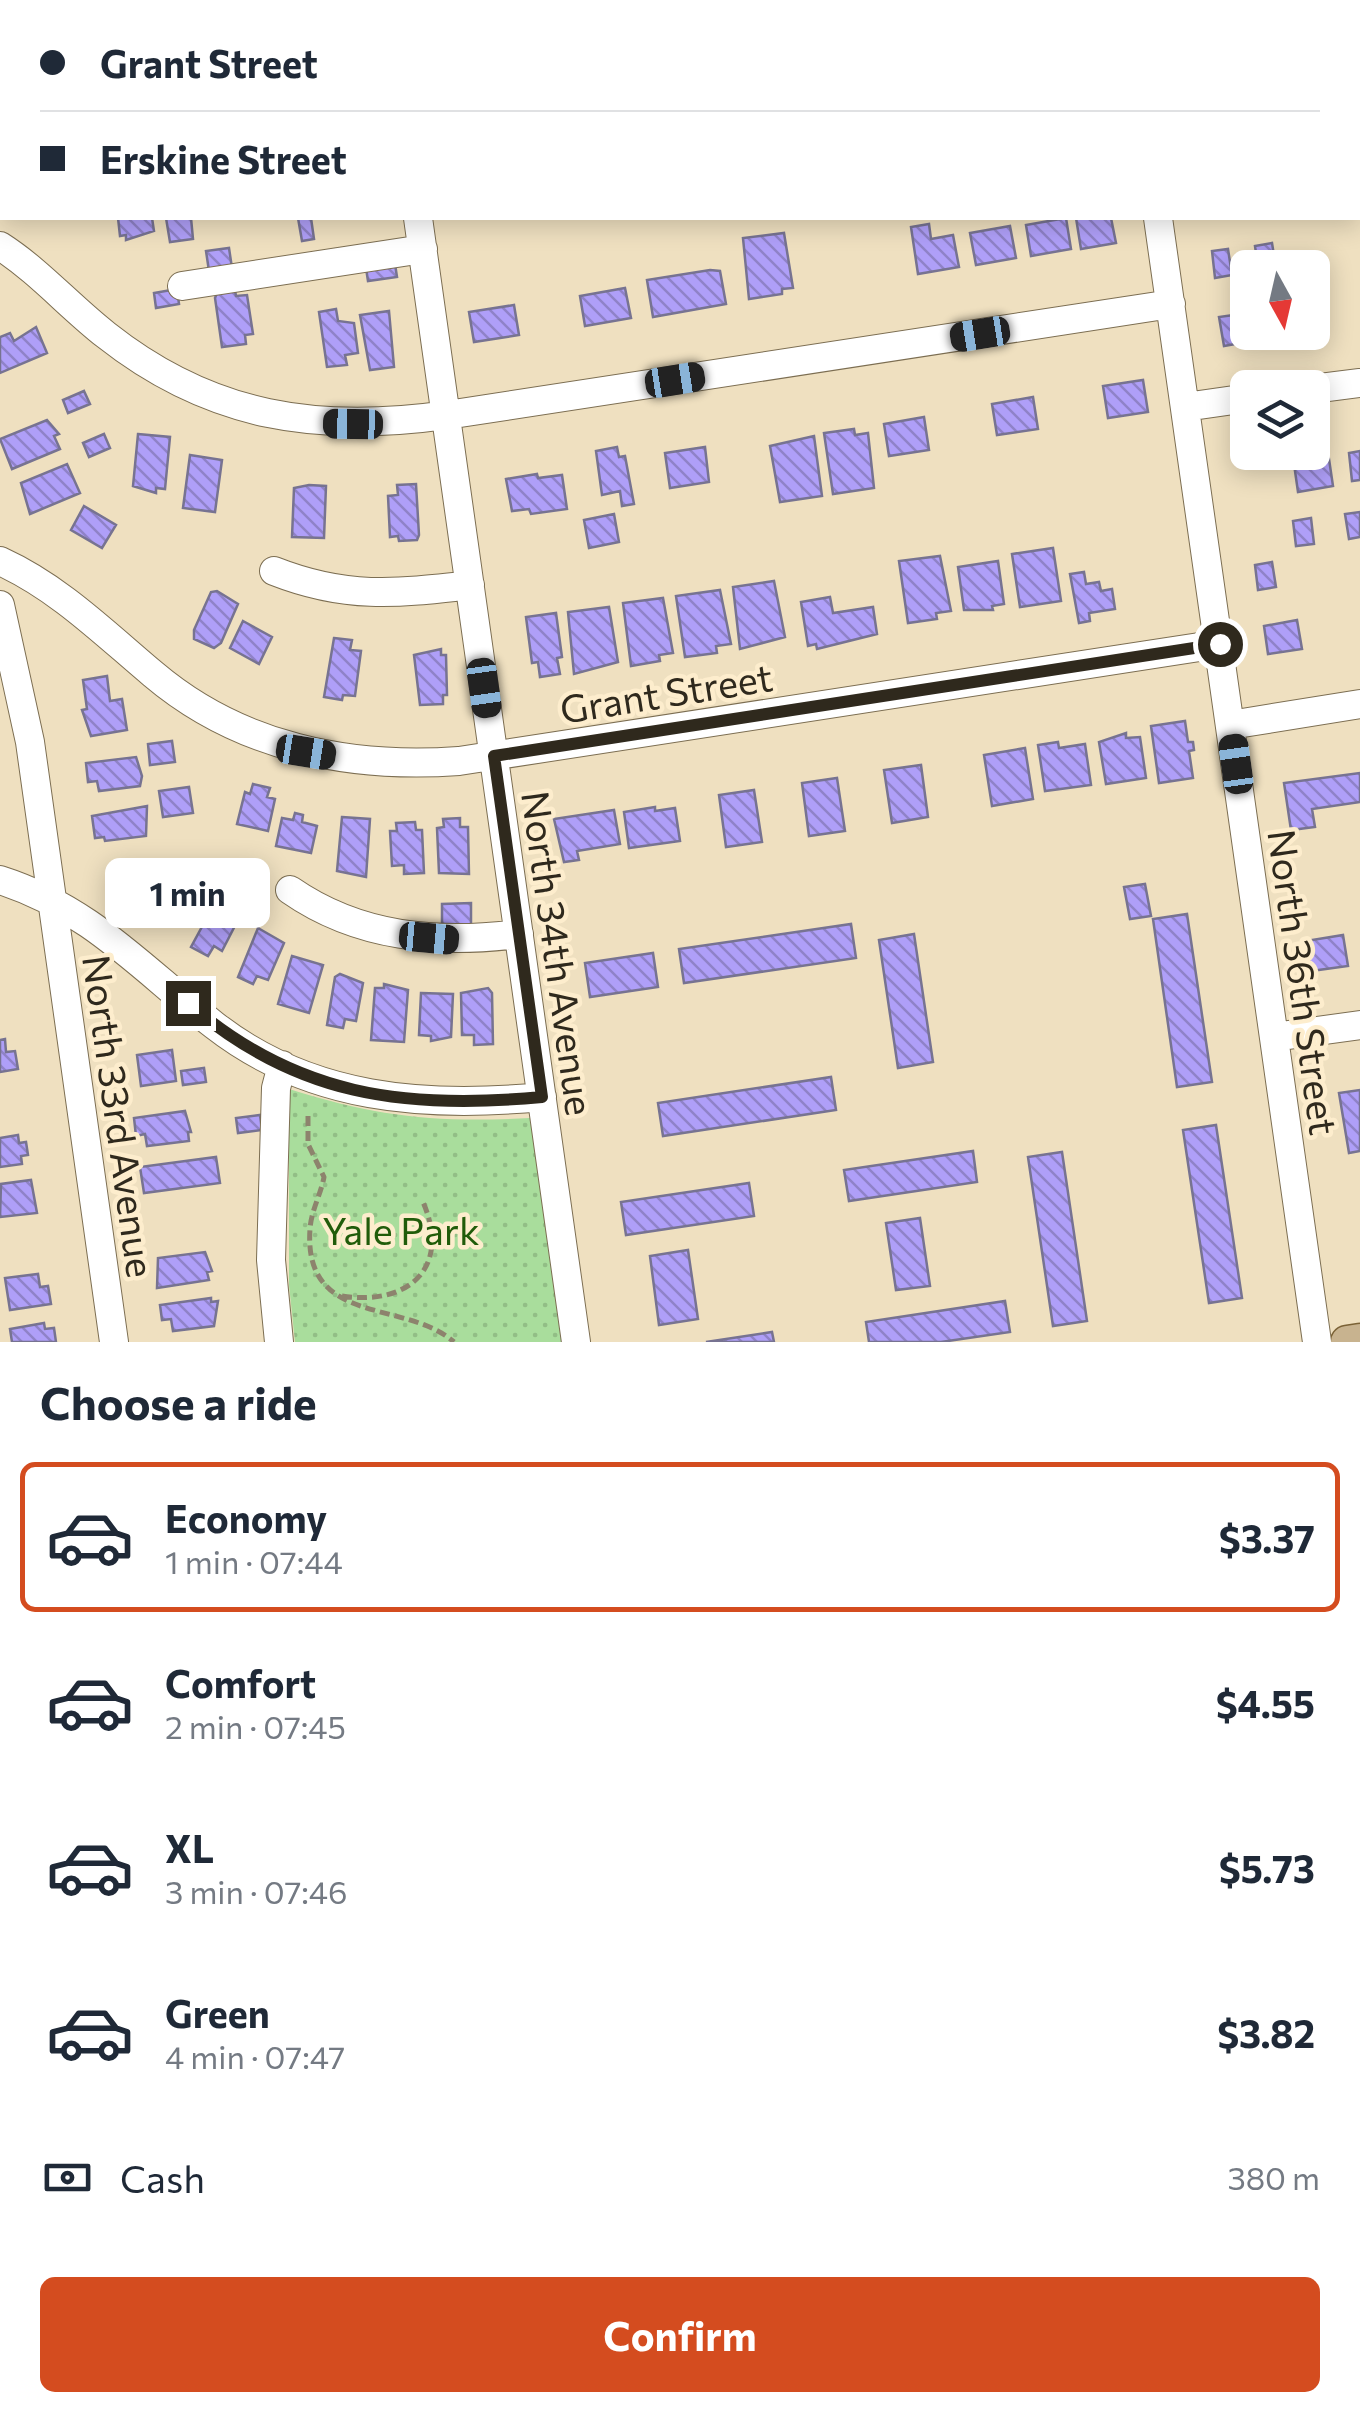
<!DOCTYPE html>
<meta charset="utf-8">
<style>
:root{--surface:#fff;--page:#f2f2f3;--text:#1f2937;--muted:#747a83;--line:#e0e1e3;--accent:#d44c1f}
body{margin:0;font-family:Commissioner,sans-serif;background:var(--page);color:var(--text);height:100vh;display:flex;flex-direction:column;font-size:38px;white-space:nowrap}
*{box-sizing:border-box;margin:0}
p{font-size:32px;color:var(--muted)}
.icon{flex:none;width:55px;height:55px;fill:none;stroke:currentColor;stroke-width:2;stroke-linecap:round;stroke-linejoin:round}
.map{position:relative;height:1342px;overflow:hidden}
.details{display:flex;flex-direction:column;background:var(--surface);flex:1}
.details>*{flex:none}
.banner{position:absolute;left:0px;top:0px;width:1360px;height:220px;box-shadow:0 5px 25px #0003;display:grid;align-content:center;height:220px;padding:0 40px;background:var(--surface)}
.needle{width:65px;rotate:172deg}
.buttons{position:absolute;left:1230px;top:250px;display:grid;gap:20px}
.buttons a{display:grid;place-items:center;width:100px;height:100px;border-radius:15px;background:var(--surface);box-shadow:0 5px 25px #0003;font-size:50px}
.end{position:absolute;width:45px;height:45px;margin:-22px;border:12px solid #2f291d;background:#fff;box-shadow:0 0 0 5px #fff}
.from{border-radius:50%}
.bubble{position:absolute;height:70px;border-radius:15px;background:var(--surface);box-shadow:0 5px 25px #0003;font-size:32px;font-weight:700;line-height:70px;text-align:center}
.car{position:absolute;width:30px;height:60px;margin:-30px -15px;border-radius:12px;box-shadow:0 0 8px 2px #0007;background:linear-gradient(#222 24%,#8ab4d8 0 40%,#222 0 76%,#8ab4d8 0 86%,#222 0)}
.banner b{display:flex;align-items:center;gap:35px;height:95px;font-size:38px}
.banner b+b{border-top:2px solid var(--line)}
.banner i{width:25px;height:25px;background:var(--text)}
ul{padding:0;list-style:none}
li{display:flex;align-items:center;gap:30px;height:150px;margin:0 20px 15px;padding:0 20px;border:5px solid transparent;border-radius:15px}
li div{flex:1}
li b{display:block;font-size:38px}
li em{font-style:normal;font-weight:700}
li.current{border-color:var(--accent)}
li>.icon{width:90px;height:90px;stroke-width:1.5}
h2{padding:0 40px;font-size:45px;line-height:120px}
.pay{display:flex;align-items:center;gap:25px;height:110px;padding:0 40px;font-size:38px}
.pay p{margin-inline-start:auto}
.button{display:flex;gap:20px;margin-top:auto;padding:20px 40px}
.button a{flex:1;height:115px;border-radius:15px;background:var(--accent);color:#fff;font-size:40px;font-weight:700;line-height:115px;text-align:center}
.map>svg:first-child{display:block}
</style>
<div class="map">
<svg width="1360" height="1342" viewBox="0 0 1360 1342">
<defs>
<pattern id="park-dots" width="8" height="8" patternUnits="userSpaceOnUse" patternTransform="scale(2.5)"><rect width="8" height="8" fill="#a9dd9c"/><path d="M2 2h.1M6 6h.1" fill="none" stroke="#92be86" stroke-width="1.8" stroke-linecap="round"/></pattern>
<pattern id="building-back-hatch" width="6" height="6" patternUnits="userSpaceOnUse" patternTransform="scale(2.5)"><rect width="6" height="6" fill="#af9ff8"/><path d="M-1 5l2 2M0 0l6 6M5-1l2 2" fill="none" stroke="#8f82c8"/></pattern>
</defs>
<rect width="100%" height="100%" fill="#efe0c0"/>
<path fill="url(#park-dots)" d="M289 1089C378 1117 437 1123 530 1118L562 1342H295L289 1285Z"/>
<path fill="url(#building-back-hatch)" stroke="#777391" stroke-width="2.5" d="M118 218H152L154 231 126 240V235L120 236Z
M166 218H191L193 239 170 242Z
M298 218H311L314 239 302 241Z
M1066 218 1071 249 1031 256 1026 225Z
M1076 218H1111L1116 243 1081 249Z
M929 224 931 239 953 235 959 267 918 274 911 227Z
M1010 226 1016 258 976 265 970 233Z
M784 233 793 288 782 289V294L749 299 743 238Z
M1272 243 1276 268H1258L1255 246Z
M229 248 232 268 209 271 206 251Z
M1228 249 1232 275 1215 278 1212 251Z
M395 264 397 277 368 281 366 268Z
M710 270 720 271 726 304 653 317 647 280Z
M625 288 631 318 585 326 580 296Z
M177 289 179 304 156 308 154 293Z
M235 290 236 296 247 295 253 334 245 335 246 344 222 347 215 298 217 293Z
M514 305 519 335 474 342 469 312Z
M336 309 338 321 354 323 358 353 345 355 347 365 327 367 319 312Z
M389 311 394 367 370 370 360 315Z
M1248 313V332H1257L1258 340 1224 346 1219 317Z
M36 327 47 353 0 373V337L10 333 14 341Z
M1265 332H1311L1312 341 1280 346 1279 337 1266 339Z
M1143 380 1148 412 1108 418 1103 386Z
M84 391 90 404 68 413 63 400Z
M1033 397 1038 429 997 435 992 404Z
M924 417 929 450 889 456 884 424Z
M47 420 59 434 54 436 60 449 12 469 0 439Z
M854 429 855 435 868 433 874 488 833 494 824 433Z
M104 434 110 448 89 457 83 443Z
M138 434 170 437 165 489 156 488V493L133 486Z
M814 436 822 496 780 502 770 446Z
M617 447 619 457 625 456 634 504 622 506 620 491 602 495 596 451Z
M705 447 709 482 670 488 665 453Z
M1360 451V480L1352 481 1349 453Z
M190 455 222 460 215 512 183 508Z
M1329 459 1333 486 1298 492 1294 464Z
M67 464 80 493 30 514 21 483Z
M537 474 538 478 562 475 567 509 531 514 529 509 512 511 506 479Z
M416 484 419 535 417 540 399 541 398 536 390 537 388 496 398 495 397 485Z
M309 485 326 486 324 538 292 537 294 488Z
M84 506 116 525 102 548 71 530Z
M1360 512V537L1349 539 1345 514Z
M614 514 619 542 589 548 584 520Z
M1311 518 1314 544 1296 546 1293 521Z
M1053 548 1061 601 1020 607 1012 554Z
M940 556 951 611 936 613 937 619 908 623 899 561Z
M998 561 1004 604 992 606 993 610H964L958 567Z
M1272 562 1276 587 1258 590 1255 565Z
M1084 572 1086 584 1099 582 1101 591 1112 589 1115 609 1089 613 1090 621 1079 623 1070 574Z
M774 581 785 637 740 649 733 587Z
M720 590 731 644 716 646 717 653 685 657 676 596Z
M217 591 238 604 221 643 214 648 194 639V630L211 592Z
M830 597 833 613 873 607 877 634 817 649 816 644 808 646 801 602Z
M663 598 673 653 659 655 660 661 631 666 623 603Z
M609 607 618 662 574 674 568 612Z
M556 613 562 657 557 658 560 674 540 677 538 662 532 663 526 617Z
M1297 620 1302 649 1268 654 1264 626Z
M243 621 272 637 259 664 230 648Z
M334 638 352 640 350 650 361 651 355 696 343 695 342 700 324 697Z
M441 649V655H446L447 695H443V704L420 705 414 655Z
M107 676 110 701 122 699 127 730 91 736 82 710 87 709 83 680Z
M1185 721 1188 742H1193L1194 750 1189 751 1193 778 1159 783 1151 726Z
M1126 733V738L1140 737 1146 778 1106 784 1099 742Z
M172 741 175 762 150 765 148 744Z
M1058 742 1059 748 1085 744 1091 785 1045 791 1038 745Z
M1025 748 1033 799 992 806 984 755Z
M136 757 142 776 140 786 99 791 97 781 88 782 86 763Z
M921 765 928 817 892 823 884 770Z
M1360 773V802L1312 809 1315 827 1291 830 1284 783Z
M837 778 845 831 809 836 802 783Z
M253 784 270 788 267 797 275 799 268 831 237 824 245 792 250 794Z
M189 787 193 813 163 817 159 791Z
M754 790 762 842 726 847 719 795Z
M147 806 146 836 105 841 104 837 95 838 92 816Z
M655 807V811L675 808 680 841 629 848 624 812Z
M614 810 620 844 577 851 579 860 564 862 554 819Z
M295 813 303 815 302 822 317 826 311 853 276 846 282 818 293 820Z
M342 817 370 819 366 877 337 871Z
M460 818V827H468L469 874 439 873 437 828 444 827 443 819Z
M415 822 416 830H422L424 873 404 874V865L392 866 390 831H397L396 823Z
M1145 884 1151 916 1130 919 1124 887Z
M216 901 241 914 222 951 214 946 208 956 191 947Z
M471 903V924L442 925V904Z
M1187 914 1212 1082 1177 1087 1153 919Z
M851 924 856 958 684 983 679 949Z
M258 928 284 943 268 980 257 976 253 984 238 977Z
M914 934 933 1062 898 1068 879 940Z
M1343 935 1348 966 1311 971 1306 941Z
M653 953 658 987 590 997 585 963Z
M292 956 323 965 309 1013 278 1004Z
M340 974 363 983 356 1021 345 1019 343 1028 327 1025 335 977Z
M384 984 408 990 404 1042 371 1040 375 988H384Z
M488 988 492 993 493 1044 474 1045V1035H462L461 993Z
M421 993 453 994 451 1037 431 1041V1036L419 1035Z
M5 1039 6 1052 15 1051 18 1069 0 1072V1040Z
M172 1050 176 1081 141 1086 137 1055Z
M204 1068 206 1082 183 1085 181 1071Z
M831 1077 836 1110 663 1136 658 1103Z
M1360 1090V1151L1349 1153 1339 1093Z
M185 1111 191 1132H188L189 1141 147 1146 145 1134 136 1136 134 1118Z
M260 1115 262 1130 238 1133 236 1118Z
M1216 1125 1242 1298 1209 1303 1183 1130Z
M18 1135 19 1143 26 1142 28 1155 21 1156 22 1164 0 1167V1138Z
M973 1151 977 1182 849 1201 844 1170Z
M1062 1152 1087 1321 1053 1326 1028 1157Z
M216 1157 220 1183 144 1193 140 1167Z
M31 1180 37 1213 0 1217 1 1184Z
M749 1183 754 1216 626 1235 621 1202Z
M920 1218 930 1286 896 1290 886 1223Z
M688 1250 698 1319 659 1325 650 1256Z
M205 1252 212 1271 207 1272 209 1280 157 1288 158 1258Z
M38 1274 40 1287 48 1286 51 1304 10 1310 5 1278Z
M211 1298V1302L218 1301 214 1326 173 1331 171 1319 162 1320 160 1305Z
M1005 1301 1010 1332 941 1342H869L866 1322Z
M44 1323 45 1329 54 1328 56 1342H12L10 1329Z
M772 1332 774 1342H706Z"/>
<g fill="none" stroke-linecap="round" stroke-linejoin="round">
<defs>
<path id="minor" d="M132 0V2
M331 0 332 2
M388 0V2
M644 0 645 2
M1128 0V2
M878 2 894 0
M1358 62 1360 61
M0 137H2
M418 218 576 1342
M1158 218 1317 1342
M0 246C39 271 70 307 106 335 211 418 318 433 447 415L1171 304
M182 286 423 249
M1312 389 1360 383
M1185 407 1248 398
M0 561C59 588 103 632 153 674 239 747 348 769 459 761L1219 644
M274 571C345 599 395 594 470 585
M0 605 30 742 114 1342
M1230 725 1360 704
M0 880C91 909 142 969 214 1025 310 1100 425 1108 542 1097
M290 890C359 938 438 944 519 934
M1274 1037 1360 1025
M279 1342 271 1260 276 1088 282 1065"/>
<path id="major" d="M1347 1342 1360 1340"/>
</defs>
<use href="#minor" stroke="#7c6e52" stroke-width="30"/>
<use href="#major" stroke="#7b6236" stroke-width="35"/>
<path stroke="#8d836d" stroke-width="5" stroke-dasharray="10 5" stroke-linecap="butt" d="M308 1116V1144L324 1177C321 1194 311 1211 310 1229 303 1327 405 1299 454 1342
M342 1296C407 1306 452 1269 423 1202"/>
<use href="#minor" stroke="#fff" stroke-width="28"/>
<use href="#major" stroke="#c8b38f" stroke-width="32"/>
</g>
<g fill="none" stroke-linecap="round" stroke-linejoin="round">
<path stroke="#2f291d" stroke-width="12" d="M188 1003C295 1096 405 1110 542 1097L494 756 1220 644"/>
</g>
<g text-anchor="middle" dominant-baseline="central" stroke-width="9" stroke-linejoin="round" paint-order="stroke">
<g font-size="38" fill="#2f291d" stroke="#fdedcd">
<text transform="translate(666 692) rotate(-9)">Grant Street</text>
<text transform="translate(559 953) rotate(82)">North 34th Avenue</text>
<text transform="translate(1304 982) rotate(82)">North 36th Street</text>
<text transform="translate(120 1116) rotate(82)">North 33rd Avenue</text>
</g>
<g font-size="38" fill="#215c0a" stroke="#fdedcd">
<text x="401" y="1229">Yale Park</text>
</g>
</g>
</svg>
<div class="buttons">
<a><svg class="needle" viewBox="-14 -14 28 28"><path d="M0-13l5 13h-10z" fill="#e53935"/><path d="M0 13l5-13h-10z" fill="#747a83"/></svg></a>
<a><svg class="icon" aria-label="layers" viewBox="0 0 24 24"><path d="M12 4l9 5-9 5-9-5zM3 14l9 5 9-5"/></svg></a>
</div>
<i class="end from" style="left:1220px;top:644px"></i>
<i class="end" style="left:188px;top:1003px"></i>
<div class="bubble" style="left:105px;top:858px;width:165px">1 min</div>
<i class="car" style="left:980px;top:334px;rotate:261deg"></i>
<i class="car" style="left:675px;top:380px;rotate:81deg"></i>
<i class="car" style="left:353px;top:424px;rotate:271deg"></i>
<i class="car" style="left:484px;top:688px;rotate:172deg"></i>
<i class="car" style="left:306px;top:752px;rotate:99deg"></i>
<i class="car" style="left:1236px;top:764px;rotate:352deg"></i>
<i class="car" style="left:429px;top:938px;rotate:95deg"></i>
<div class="banner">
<b><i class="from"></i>Grant Street</b>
<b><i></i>Erskine Street</b>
</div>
</div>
<section class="details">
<h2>Choose a ride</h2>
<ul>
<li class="current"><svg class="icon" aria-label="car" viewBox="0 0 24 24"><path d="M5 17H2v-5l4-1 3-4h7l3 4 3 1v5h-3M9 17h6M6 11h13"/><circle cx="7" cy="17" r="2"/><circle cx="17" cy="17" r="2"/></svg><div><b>Economy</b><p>1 min · 07:44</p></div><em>$3.37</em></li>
<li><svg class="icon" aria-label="car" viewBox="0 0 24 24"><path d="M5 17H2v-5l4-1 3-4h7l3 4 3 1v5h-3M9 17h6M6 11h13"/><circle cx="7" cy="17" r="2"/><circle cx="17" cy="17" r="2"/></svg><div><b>Comfort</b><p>2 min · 07:45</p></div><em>$4.55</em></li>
<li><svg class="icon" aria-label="car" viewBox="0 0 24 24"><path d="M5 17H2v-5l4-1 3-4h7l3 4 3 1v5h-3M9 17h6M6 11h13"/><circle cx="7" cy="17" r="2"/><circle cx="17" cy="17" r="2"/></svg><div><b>XL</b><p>3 min · 07:46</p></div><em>$5.73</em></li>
<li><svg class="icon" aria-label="car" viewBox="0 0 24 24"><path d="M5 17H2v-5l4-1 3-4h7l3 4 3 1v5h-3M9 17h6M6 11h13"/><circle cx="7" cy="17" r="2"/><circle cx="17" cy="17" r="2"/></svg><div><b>Green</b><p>4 min · 07:47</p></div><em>$3.82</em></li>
</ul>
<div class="pay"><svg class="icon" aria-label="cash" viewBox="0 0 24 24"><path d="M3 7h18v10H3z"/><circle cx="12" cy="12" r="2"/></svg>Cash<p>380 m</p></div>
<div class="button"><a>Confirm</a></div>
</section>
